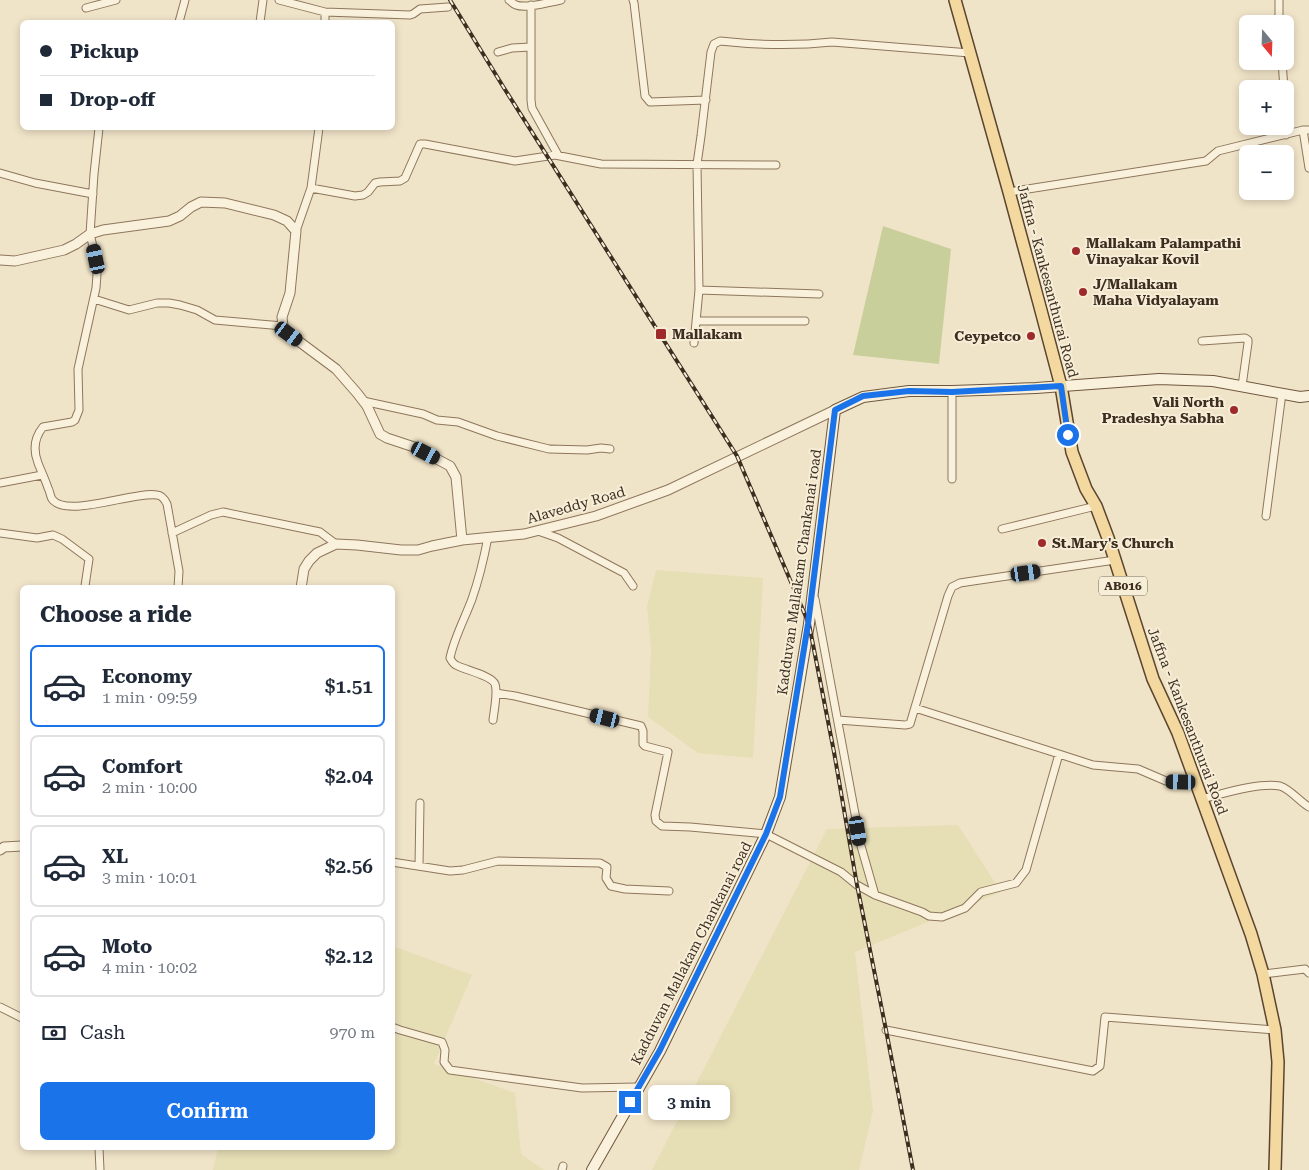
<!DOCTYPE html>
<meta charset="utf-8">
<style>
:root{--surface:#fff;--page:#f2f2f3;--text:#1f2937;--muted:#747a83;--line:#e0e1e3;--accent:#1a73e8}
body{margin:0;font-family:"Roboto Serif",serif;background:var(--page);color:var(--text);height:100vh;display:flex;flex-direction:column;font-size:19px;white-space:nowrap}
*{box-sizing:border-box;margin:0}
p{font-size:16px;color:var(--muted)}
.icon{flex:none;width:28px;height:28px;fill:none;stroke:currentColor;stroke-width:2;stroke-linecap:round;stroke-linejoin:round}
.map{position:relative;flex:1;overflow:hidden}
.panel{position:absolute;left:20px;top:585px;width:375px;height:565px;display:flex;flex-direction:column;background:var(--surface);border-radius:8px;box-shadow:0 2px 8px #0003}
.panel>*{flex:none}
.hud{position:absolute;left:20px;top:20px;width:375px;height:110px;border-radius:8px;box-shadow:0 2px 8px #0003;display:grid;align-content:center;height:110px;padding:0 20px;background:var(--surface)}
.needle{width:32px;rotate:161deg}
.controls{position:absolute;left:1239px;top:15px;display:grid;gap:10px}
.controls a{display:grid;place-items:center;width:55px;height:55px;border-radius:8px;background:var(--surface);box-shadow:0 2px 8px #0003;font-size:25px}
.end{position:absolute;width:22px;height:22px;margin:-11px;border:6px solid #1a73e8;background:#fff;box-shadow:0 0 0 2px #fff}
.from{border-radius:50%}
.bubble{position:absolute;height:35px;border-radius:8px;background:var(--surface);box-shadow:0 2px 8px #0003;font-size:16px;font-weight:600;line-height:35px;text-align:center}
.car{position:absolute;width:15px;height:30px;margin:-15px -8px;border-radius:6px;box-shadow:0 0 4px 1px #0007;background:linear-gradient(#222 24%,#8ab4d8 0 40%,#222 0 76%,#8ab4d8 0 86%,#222 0)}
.hud b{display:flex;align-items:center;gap:18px;height:48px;font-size:19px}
.hud b+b{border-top:1px solid var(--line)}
.hud i{width:12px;height:12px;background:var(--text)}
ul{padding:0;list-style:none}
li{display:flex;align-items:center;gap:15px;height:82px;margin:0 10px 8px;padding:0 10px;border:2px solid var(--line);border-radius:8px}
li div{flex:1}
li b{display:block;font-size:19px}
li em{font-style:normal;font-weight:600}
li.selected{border-color:var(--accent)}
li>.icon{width:45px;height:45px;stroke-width:1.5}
h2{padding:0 20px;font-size:22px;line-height:60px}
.pay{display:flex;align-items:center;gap:12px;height:55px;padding:0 20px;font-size:19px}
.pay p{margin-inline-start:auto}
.action{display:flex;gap:10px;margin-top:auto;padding:10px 20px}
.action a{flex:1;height:58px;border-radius:8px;background:var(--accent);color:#fff;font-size:20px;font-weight:600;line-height:58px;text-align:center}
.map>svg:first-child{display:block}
</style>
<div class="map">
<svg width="1309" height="1170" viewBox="0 0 1309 1170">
<rect width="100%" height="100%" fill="#f0e4c8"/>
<path fill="#e6deb5" d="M656 570 763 578 753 758 698 753 648 717 651 650 647 606Z
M958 825 1001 892 855 952 873 1111 859 1170H652L827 829Z
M396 947 472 975 434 1064 515 1093 521 1154 544 1170H213L218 1148H392V954Z"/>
<path fill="#c9cf9b" d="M883 226 951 249 939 364 853 355Z"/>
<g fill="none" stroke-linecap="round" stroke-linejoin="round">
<defs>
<path id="minor" d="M279 0 325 12 410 15 413 14 420 9 448 7
M509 0C512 2 513 4 516 5 526 9 550 2 561 0
M633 0 634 3 645 96 650 102 706 100
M531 5V100L532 108 558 155
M86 8 116 0
M179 22 185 0
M260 22 263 0
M325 22V12
M1279 24V0
M498 52 512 48 531 47
M1282 61 1284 89
M1285 106 1286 135
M99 128 94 174 90 234 96 259 97 274 96 288 78 369 79 410 75 420 72 422 43 427C34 438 33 450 38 463 41 471 45 479 48 488 50 491 50 496 52 499 66 519 134 491 157 495 162 495 165 500 167 504L179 571 178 588
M1303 130 1309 168
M0 173 35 183 93 194
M311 188 355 196 363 195 368 192 375 183 380 182 400 181 405 178 420 144H425L515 161 555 155 601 164 776 165
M1009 192 1206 161 1218 151 1303 130H1309
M296 231 311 188 319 128
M699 290 819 294
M94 299 129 310 157 303H169L180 305 197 310 215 320 283 326
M696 321H805
M1202 341 1245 338 1248 340V343L1242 386
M694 343 699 290 697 164 701 136 711 52 714 44 720 41C757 45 795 46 832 42L970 53
M952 391V479
M363 401 423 414 437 420 458 422 497 436 549 449 587 450 601 448 610 449
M0 483 42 475
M1266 516 1282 393
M1002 529 1096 506
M538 531 558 538 624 573 633 586
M0 533 37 538 53 535 62 539 89 559 85 586 86 588
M172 533 211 515 223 512 320 532 336 544
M488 537C484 558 479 579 472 599 465 618 454 638 450 658 452 662 454 665 458 666 466 670 492 676 495 684 498 692 494 711 493 720
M815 599 861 846 875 895
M496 693 515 696 641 726 643 731V744L645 746 668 752 655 815 656 821 662 826 690 827 766 834 841 872 857 885 875 895 922 912 929 916 942 917 965 908 981 892 1016 883 1026 870 1059 754 1093 765 1138 769 1166 781 1195 782
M915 708 1059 754
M838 720 905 725 910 724 948 596 952 587 960 583 973 581 1115 560
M1201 799C1222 794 1259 782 1280 786 1290 789 1299 801 1309 807
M392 862 450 871 463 870 498 861 600 863 607 867 606 878 611 886 625 889 669 891
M419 866 420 803
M1263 974 1305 969 1309 973
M0 1007 22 1018
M392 1027 400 1030 442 1042 445 1050 444 1062 450 1070 582 1088 638 1087
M886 1030 1093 1071 1100 1066 1105 1017 1275 1030
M99 1148 100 1170
M562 1170 563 1166"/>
<path id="tertiary" d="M0 260 15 261 64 250 76 244 90 234 103 230 169 221 180 216 191 207 201 202 225 203 274 215 287 221 296 231 290 293 282 317 283 326 289 334 336 369 357 393 367 406 380 434 387 438 414 447 450 466 456 477 462 540
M301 588 304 569 309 561 317 553 336 544 357 545 401 550H418L432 546 462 540 524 534 596 516 668 490 835 410
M0 850 4 847 22 846"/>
<path id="secondary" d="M592 1170 660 1051 766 834 780 797 809 624 835 410 863 397 909 391H952L1036 388 1159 379 1213 381 1300 397 1309 396"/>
<path id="primary" d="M955 0 1009 192 1039 303 1061 386 1072 452 1086 489 1096 506 1108 538 1153 679 1178 733 1251 934 1263 974 1275 1030 1278 1062 1275 1170"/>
</defs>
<use href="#minor" stroke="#8d765c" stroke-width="9"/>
<use href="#tertiary" stroke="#8d765c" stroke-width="11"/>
<use href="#secondary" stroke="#6f573f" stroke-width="12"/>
<use href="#primary" stroke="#5b4430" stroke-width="14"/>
<use href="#minor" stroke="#faf1dc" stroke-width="7"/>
<use href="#tertiary" stroke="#faf1dc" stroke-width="9"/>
<use href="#secondary" stroke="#faf1dc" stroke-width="10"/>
<use href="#primary" stroke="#f3d9a0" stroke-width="11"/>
<defs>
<path id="rail" d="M450 0 504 88 737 456 809 624 834 752 857 885 886 1030 913 1170"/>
</defs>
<use href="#rail" stroke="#3d2e20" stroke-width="4"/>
<use href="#rail" stroke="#f7eed8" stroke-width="2" stroke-dasharray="5.5" stroke-linecap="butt"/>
</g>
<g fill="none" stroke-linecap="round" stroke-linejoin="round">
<path stroke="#1a73e8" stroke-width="6" d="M630 1102 660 1050 766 834 780 797 808 624 835 410 863 396 909 391 952 392 1061 386 1068 435"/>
</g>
<g fill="#9e2a2b" stroke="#f7eed8" stroke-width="2">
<circle cx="1076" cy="251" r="5"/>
<circle cx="1083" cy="292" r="5"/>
<rect x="655" y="328" width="12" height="12" rx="2.5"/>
<circle cx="1031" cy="336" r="5"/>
<circle cx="1234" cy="410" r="5"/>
<circle cx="1042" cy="543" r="5"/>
</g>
<g text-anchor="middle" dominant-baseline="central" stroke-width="4" stroke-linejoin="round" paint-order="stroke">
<rect fill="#f7eed8" stroke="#756857" stroke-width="1" x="1099" y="576.5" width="48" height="19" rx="4"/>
<g font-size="12" font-weight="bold" fill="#3d2e20">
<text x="1123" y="586">AB016</text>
</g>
<g font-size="14" font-weight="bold" fill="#3d2e20" stroke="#f7eed8" text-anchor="start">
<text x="1086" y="243">Mallakam Palampathi<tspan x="1086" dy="16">Vinayakar Kovil</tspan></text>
<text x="1093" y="284">J/Mallakam<tspan x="1093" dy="16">Maha Vidyalayam</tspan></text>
<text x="672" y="334">Mallakam</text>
<text x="1021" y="336" text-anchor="end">Ceypetco</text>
<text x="1224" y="402" text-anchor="end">Vali North<tspan x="1224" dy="16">Pradeshya Sabha</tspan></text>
<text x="1052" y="543">St.Mary's Church</text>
</g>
<g font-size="14" fill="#3d2e20" stroke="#f7eed8">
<text transform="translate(1048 281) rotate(75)">Jaffna - Kankesanthurai Road</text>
<text transform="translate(576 505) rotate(-16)">Alaveddy Road</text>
<text transform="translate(799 572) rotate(-82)">Kadduvan Mallakam Chankanai road</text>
<text transform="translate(1188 721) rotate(69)">Jaffna - Kankesanthurai Road</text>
<text transform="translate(691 953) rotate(-63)">Kadduvan Mallakam Chankanai road</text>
</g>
</g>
</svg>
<div class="controls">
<a><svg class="needle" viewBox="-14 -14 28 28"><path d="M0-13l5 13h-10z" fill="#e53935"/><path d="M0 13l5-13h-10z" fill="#747a83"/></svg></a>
<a>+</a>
<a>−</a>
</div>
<i class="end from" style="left:1068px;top:435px"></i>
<i class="end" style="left:630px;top:1102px"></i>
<div class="bubble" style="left:648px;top:1085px;width:82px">3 min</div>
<i class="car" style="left:96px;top:259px;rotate:348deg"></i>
<i class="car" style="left:289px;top:334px;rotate:126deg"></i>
<i class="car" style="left:426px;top:453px;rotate:117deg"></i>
<i class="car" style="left:1026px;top:573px;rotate:82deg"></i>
<i class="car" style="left:605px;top:718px;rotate:284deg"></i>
<i class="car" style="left:1181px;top:782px;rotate:271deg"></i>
<i class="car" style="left:858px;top:831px;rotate:171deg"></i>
<div class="hud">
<b><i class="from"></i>Pickup</b>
<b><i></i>Drop-off</b>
</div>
<section class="panel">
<h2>Choose a ride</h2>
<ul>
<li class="selected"><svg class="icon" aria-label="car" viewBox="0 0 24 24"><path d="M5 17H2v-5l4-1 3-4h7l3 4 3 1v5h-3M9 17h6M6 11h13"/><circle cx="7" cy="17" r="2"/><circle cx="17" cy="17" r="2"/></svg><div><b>Economy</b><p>1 min · 09:59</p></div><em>$1.51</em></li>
<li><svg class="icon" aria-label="car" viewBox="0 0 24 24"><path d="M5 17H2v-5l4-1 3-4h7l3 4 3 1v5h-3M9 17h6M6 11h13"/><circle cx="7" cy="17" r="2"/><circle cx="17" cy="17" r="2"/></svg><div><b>Comfort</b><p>2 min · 10:00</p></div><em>$2.04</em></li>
<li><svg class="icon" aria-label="car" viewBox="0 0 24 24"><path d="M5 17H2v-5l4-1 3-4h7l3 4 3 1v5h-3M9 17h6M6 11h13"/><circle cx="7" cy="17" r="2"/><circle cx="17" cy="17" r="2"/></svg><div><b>XL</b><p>3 min · 10:01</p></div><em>$2.56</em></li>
<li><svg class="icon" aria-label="car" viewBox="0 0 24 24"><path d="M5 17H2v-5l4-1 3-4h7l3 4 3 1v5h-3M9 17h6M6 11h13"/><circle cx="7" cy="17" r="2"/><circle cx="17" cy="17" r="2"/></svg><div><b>Moto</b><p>4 min · 10:02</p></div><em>$2.12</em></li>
</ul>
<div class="pay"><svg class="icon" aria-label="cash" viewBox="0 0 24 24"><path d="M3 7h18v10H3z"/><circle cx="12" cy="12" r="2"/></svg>Cash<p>970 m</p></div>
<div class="action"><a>Confirm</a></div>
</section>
</div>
